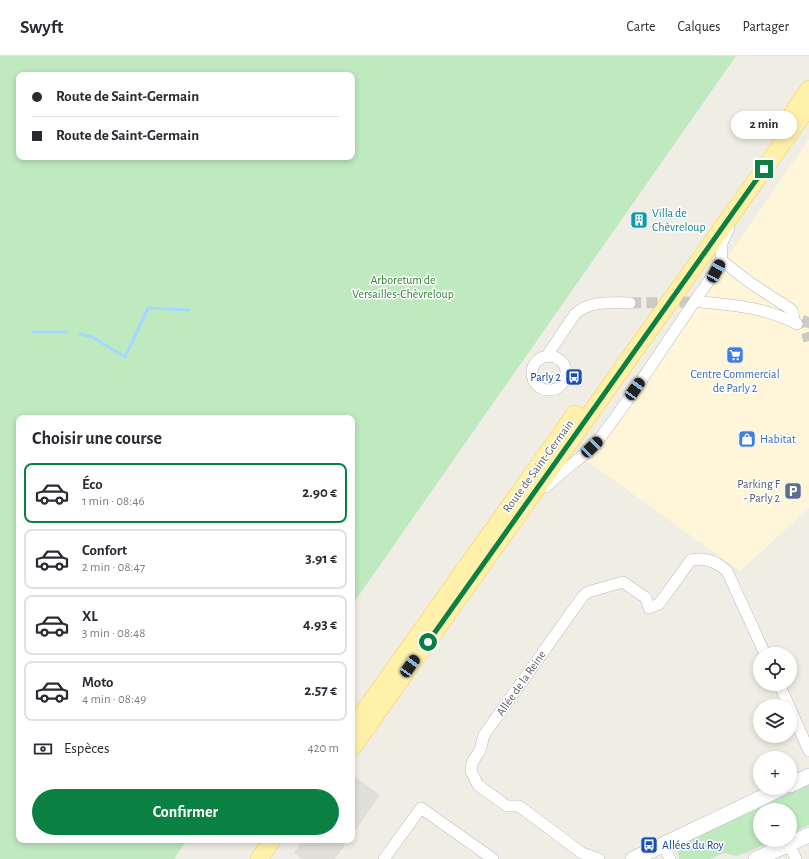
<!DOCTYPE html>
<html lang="fr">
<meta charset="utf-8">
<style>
:root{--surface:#fff;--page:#f2f2f3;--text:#2b2b33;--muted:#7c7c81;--line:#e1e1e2;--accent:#0b8043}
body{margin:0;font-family:"Alegreya Sans",sans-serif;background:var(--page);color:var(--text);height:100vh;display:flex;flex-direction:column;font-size:15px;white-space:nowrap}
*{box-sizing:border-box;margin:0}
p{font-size:13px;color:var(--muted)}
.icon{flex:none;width:22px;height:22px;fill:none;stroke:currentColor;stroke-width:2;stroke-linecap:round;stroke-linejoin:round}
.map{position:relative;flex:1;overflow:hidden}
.details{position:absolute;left:16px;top:359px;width:339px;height:428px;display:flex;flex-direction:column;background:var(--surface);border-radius:8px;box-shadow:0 2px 6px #0003}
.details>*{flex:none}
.hud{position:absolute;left:16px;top:16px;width:339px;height:88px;border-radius:8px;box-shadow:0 2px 6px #0003;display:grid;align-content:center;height:88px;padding:0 16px;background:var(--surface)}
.controls{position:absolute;left:753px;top:591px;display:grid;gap:8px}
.controls a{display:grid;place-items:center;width:44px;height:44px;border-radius:50%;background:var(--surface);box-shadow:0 2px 6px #0003;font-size:20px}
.end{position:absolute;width:18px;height:18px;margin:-9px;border:5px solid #0b8043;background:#fff;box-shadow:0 0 0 2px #fff}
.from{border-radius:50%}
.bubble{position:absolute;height:28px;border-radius:14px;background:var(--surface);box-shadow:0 2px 6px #0003;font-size:13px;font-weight:700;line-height:28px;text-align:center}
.car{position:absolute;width:12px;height:24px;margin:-12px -6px;border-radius:5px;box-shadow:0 0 3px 1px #0007;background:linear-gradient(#222 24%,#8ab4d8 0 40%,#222 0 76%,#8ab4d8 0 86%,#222 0)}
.hud b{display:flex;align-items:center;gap:14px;height:38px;font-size:15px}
.hud b+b{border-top:1px solid var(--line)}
.hud i{width:10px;height:10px;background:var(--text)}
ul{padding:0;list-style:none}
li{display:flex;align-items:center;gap:12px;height:60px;margin:0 8px 6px;padding:0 8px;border:2px solid var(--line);border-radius:8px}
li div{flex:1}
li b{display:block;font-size:15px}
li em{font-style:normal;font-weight:700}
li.active{border-color:var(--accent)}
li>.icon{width:36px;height:36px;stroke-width:1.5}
h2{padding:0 16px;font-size:18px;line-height:48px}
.pay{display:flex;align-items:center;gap:10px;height:44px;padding:0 16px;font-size:15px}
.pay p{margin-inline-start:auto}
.primary-button{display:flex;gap:8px;margin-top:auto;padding:8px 16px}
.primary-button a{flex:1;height:46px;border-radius:24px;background:var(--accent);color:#fff;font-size:16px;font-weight:700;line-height:46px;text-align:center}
header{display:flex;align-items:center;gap:24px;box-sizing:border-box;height:56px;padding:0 20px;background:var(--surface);border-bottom:1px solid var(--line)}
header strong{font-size:19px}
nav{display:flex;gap:22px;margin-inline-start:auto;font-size:14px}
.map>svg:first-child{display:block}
</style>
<header>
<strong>Swyft</strong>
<nav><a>Carte</a><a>Calques</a><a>Partager</a></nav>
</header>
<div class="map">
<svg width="809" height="803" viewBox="0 0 809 803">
<rect width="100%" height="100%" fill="#f0ede4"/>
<path fill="#fff6da" d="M809 83V452L740 515 587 405Z"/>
<path fill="#e0dfd9" d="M352 719 380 739 352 779Z
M303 784H348L335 803H302L294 797Z"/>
<path fill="#bfe9bf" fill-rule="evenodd" d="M0 0H736L352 549V362H19V784H187L174 803H0ZM19 19H352V101H19Z
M809 727V769L790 777V754H760V784H775L748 796 736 800 724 797 710 803H679L678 796 684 783Z"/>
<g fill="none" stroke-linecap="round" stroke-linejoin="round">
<path stroke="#a5d8ff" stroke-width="3" d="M33 276H67
M80 278 92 281 125 301 148 252 189 254"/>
<path stroke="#cbcac4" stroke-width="11" stroke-dasharray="11 5.5" stroke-linecap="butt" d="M630 247 701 246
M809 261 805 271 809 285"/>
<defs>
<path id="minor" d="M721 204 749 226 792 254 795 267
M701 246C735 249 767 252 797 268
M532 317a17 17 0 1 1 34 0a17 17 0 1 1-34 0Z
M546 301 575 258C590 244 611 247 630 247
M546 431C562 413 586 401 600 382 641 329 676 270 716 215L721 204 722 187 729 172
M779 628 789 650
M790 652 809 695
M789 788 796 803
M664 789 670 803
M384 803 421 752 493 803
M599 803 582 797 519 750H507L478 729 471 715 472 707 480 694 484 679 583 540 588 536 623 526 646 542 649 552 659 548 691 504C705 501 716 505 727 515L765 598"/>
<path id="secondary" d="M790 729 809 720
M633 803 782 732
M756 803 809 779"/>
<path id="primary" d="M792 58 809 33
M353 671 575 358
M352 692 809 50
M259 803 272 784"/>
</defs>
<use href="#minor" stroke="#b7babf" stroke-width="12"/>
<use href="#secondary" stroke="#b8bbc1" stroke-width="16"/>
<use href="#primary" stroke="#facb52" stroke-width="18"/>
<use href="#minor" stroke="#fff" stroke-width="11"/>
<use href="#secondary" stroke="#fff" stroke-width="15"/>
<use href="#primary" stroke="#fff1aa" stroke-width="17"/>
</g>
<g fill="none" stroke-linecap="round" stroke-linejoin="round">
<path stroke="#0b8043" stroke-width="5" d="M428 586 764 113"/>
</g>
<defs>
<symbol id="building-square" viewBox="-11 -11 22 22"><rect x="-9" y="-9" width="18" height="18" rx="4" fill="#0f9aa8" stroke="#fff"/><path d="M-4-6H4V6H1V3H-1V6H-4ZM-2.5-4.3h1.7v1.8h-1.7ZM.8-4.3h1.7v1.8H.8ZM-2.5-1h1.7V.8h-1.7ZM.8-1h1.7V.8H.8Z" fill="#fff"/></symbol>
<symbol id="supermarket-square" viewBox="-11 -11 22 22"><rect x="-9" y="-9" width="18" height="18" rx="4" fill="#3f7fe0" stroke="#fff"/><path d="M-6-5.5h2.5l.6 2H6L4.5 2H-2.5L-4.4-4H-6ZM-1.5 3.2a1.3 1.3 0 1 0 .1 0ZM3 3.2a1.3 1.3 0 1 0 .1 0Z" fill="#fff"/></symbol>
<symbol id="bus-square" viewBox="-11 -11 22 22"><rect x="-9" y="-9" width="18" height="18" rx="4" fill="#1a4fb4" stroke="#fff"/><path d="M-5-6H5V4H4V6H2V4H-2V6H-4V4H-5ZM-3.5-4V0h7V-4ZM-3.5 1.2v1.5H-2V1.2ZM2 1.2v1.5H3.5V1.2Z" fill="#fff"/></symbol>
<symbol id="shop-square" viewBox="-11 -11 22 22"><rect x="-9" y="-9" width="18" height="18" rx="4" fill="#3f7fe0" stroke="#fff"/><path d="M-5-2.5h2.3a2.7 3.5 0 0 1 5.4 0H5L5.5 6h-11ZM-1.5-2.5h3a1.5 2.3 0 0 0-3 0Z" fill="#fff"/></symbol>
<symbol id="parking-square" viewBox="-11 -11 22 22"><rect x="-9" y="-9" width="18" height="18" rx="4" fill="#5c6f8a" stroke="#fff"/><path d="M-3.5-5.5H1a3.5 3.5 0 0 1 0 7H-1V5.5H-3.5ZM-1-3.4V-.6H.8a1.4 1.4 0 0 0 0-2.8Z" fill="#fff"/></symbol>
</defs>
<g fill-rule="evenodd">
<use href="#building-square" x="629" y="154" width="20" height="20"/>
<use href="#supermarket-square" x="725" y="289" width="20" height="20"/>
<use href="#bus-square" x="564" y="311" width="20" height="20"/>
<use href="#shop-square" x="737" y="373" width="20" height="20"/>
<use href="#parking-square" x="783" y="425" width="20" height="20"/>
<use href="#bus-square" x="639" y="779" width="20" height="20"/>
</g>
<g text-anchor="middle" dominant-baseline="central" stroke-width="3" stroke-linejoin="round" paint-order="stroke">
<g font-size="12" fill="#0d838f" stroke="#fff" text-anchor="start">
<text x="652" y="157">Villa de<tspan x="652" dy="14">Chèvreloup</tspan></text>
</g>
<g font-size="12" fill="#2f8232" stroke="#fff">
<text x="403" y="224">Arboretum de<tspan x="403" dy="14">Versailles-Chèvreloup</tspan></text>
</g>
<g font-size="12" fill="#366cbe" stroke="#fff">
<text x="735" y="318">Centre Commercial<tspan x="735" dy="14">de Parly 2</tspan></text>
<text x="760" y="383" text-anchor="start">Habitat</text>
</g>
<g font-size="12" fill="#164399" stroke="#fff" text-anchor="end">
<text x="561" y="321">Parly 2</text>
<text x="662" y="789" text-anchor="start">Allées du Roy</text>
</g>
<g font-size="12" fill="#5c6066" stroke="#fff">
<text transform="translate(538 410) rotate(-54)">Route de Saint-Germain</text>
<text transform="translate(521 627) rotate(-55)">Allée de la Reine</text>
</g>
<g font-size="12" fill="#4e5e75" stroke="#fff" text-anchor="end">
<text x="780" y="428">Parking F<tspan x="780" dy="14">- Parly 2</tspan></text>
</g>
</g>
</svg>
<div class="controls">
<a><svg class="icon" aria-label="locate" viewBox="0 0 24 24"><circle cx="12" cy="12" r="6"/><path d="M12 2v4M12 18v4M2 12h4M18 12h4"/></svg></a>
<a><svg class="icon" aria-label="layers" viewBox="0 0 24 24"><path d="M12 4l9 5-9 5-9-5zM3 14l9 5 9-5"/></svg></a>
<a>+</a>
<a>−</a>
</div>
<i class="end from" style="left:428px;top:586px"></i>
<i class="end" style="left:764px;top:113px"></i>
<div class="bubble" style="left:731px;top:55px;width:66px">2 min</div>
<i class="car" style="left:716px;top:215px;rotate:28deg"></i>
<i class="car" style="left:635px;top:333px;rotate:35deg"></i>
<i class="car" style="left:592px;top:391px;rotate:46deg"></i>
<i class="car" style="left:410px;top:610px;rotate:35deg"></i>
<div class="hud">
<b><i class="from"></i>Route de Saint-Germain</b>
<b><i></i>Route de Saint-Germain</b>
</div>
<section class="details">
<h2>Choisir une course</h2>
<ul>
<li class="active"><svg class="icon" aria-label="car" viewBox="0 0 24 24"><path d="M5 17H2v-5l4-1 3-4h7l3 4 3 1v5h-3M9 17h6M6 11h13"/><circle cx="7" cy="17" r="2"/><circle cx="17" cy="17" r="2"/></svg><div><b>Éco</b><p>1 min · 08:46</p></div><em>2.90 €</em></li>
<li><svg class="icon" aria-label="car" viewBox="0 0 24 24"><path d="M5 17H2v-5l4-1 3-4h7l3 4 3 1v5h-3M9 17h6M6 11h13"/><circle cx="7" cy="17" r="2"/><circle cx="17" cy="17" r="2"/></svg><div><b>Confort</b><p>2 min · 08:47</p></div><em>3.91 €</em></li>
<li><svg class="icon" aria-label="car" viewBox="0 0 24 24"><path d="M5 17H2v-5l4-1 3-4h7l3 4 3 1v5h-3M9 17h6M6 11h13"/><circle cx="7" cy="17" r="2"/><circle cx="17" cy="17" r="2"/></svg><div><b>XL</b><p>3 min · 08:48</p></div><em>4.93 €</em></li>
<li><svg class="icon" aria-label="car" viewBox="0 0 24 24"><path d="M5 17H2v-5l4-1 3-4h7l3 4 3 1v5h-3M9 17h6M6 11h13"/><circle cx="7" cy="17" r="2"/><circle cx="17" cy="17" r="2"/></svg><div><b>Moto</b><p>4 min · 08:49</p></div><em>2.57 €</em></li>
</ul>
<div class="pay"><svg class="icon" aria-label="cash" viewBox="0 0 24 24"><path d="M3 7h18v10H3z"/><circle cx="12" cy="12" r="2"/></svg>Espèces<p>420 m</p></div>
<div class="primary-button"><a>Confirmer</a></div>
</section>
</div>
